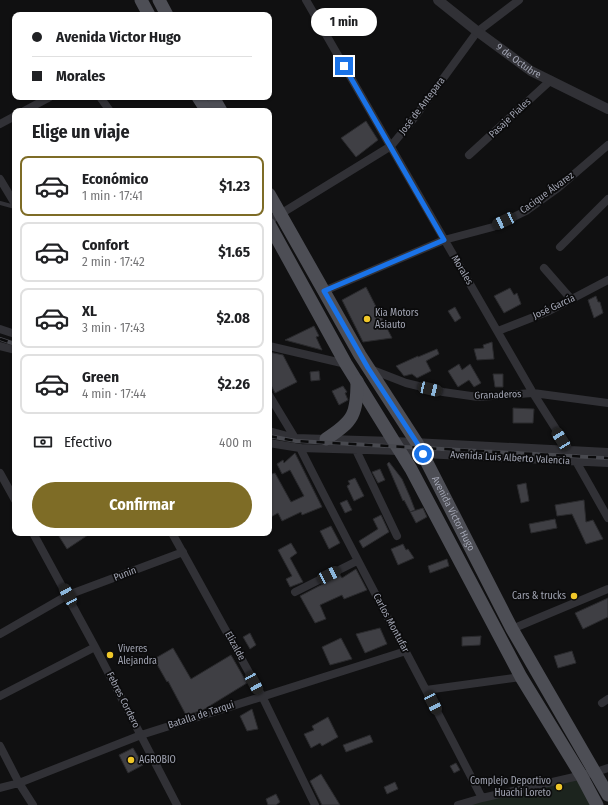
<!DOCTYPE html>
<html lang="es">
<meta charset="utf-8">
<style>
:root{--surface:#fff;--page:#f6f6f6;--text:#202124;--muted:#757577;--line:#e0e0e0;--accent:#7e6c26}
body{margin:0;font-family:"Fira Sans Condensed",sans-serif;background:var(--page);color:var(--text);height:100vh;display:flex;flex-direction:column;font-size:15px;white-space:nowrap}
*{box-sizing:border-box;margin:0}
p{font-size:13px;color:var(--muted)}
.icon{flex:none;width:22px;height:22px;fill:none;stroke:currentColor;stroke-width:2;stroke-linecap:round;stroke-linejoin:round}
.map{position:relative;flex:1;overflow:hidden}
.details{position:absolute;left:12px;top:108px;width:260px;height:428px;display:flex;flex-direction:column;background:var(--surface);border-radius:8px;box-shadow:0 1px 3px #0004}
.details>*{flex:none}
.top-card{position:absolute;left:12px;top:12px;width:260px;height:88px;border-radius:8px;box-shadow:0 1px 3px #0004;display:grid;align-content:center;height:88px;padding:0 20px;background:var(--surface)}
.end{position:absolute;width:18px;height:18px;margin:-9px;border:5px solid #1a73e8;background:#fff;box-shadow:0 0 0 2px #fff}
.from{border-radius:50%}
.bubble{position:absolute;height:28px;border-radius:14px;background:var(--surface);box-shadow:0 1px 3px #0004;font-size:13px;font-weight:700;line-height:28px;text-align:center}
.car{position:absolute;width:12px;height:24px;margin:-12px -6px;border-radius:5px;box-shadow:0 0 3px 1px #0007;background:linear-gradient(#222 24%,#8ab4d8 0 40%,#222 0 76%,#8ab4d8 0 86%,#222 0)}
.top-card b{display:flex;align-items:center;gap:14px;height:38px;font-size:15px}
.top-card b+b{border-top:1px solid var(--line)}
.top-card i{width:10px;height:10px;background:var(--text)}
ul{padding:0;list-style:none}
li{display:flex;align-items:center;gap:12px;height:60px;margin:0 8px 6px;padding:0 12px;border:2px solid var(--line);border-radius:8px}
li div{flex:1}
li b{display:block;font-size:15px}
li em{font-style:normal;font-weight:700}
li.selected{border-color:var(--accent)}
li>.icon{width:36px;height:36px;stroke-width:1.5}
h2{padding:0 20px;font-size:18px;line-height:48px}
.pay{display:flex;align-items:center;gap:10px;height:44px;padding:0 20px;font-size:15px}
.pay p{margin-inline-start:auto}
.action{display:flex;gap:8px;margin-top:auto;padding:8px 20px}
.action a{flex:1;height:46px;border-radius:24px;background:var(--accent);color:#fff;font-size:16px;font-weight:700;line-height:46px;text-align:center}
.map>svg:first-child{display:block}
</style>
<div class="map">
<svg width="608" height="805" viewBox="0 0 608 805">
<rect width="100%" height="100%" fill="#101011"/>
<path fill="#1c241e" d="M581 775 597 805H459Z"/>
<path fill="#3f3f44" stroke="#2a2a2d" d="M366 121 378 140 356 157 341 138Z
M366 287 392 338 363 342 342 300Z
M510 288 514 295 517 293 521 304 504 313 494 296Z
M596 296 598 302H600L603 313 594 318 588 300Z
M455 307 461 318 455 322 448 311Z
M314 326 319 336 316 337 322 350 285 340Z
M492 342 494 359 477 360 474 349 484 348 483 345Z
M437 349 439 354 426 361 431 371 417 378 412 374 404 376 396 366 418 356V357Z
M269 352 283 355 297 382 275 393 269 381Z
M459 364 462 370 470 364 481 383 474 387 469 380 458 387 448 371Z
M319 371 320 380 311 381 310 372Z
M493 374H503V387H495Z
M343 386 347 392 345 393 348 400 339 405 332 391Z
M513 408 534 409 533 423H513Z
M295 453 322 507 302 515 301 512 282 521 278 513 269 518V475L275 473 291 502 304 496 290 470 282 474 277 464 283 460 284 463Z
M389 462 402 479 410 497 415 510 410 512 423 508 427 517 416 523 404 500 403 501 387 464Z
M380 469 385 480 378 483 372 472Z
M355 478 364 496 354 501 347 486 350 484 348 481Z
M526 483 529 501 521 503 517 485Z
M347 500 352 510 345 513 340 503Z
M584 500 586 522 593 520 603 539 586 544 572 514 557 516 555 505Z
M381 515 389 532 363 548 359 541 378 529 373 519Z
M555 519 557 528 531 533 529 524Z
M331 526 340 543 329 549 320 531Z
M57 533H91L67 549Z
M291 543 297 553 290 558 303 582 290 587 286 579 292 576 278 550Z
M403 544 406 550 408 549 414 558 398 565 391 549Z
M447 559 449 566 430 573 428 566Z
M356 569 367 590 344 599 342 595 320 605 326 619 315 623 300 596 340 575 342 578Z
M608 598V617L583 629 575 613Z
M380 628 387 644 365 653 356 634Z
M250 633 256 645 250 649 243 637Z
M481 636 480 645 462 646V637Z
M341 638 352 659 330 665 322 647Z
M173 648 191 679 231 655 247 683 203 710 186 715 168 681 167 682 154 659Z
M572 651 576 663 558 668 554 656Z
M252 709 258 729 247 731 240 716Z
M328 717 338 737 322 746 320 743 311 748 304 734 314 730 312 726Z
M370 735 373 742 346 752 343 745Z
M133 748 143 765 128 773 119 755Z
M456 763 460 770 454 773 450 766Z
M321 774 340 805H322L310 781Z
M395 782 398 789 387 794 384 787Z
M276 794 280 802 276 805H268L266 799Z"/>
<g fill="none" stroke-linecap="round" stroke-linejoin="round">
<path stroke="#313136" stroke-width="4" d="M0 203 15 207"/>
<path stroke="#313136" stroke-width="8" d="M306 0 533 393 573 456 608 518
M100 97 110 111
M24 111 50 97
M0 124 15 116
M469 155 551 80
M0 179 15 204
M269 221 391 146 415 117 477 32 519 0
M560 247 608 199
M544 268 571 299
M324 291 444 240 493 227 526 211 558 188 608 145
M0 329 15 334
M498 331 549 311 608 280
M0 346 15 350
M269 346 346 364
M370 369 406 383 443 392 478 397 533 393 608 403
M269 395 295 438
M269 431 295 438 394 441 608 452
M269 443 300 448 400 451 423 454 608 463
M300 448C359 565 422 681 482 798
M356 450 397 536
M0 473 15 500
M33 533 95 647 177 805
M172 533 262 696 315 805
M295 592 357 561
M512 629 608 589
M0 634 68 595 183 552
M426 690 521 677
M0 696 95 647
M602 703 608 699
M0 746 19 783 33 805
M0 788 19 783 141 735 406 651
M458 805 482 798 596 772 608 768"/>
<path stroke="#313136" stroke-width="10" id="s1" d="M438 0 478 32 531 71 608 109"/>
<g stroke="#4d4e55" stroke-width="13">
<path d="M141 0 149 15"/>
<path d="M159 0 167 15"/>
<path d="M198 97 207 111"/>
<path d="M213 97 221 111"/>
<path id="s2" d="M269 194 360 355 417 443 512 629 608 795"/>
<path d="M269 224 346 364 411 469 521 677 581 775 597 805"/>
<path d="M326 439C354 421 357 414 357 381"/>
</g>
<defs>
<path id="rail" d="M0 339 15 344
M269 436 296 441 608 458"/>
</defs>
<use href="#rail" stroke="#48494f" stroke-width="4"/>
<use href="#rail" stroke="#0b0b0c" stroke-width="2.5" stroke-dasharray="8" stroke-linecap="butt"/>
</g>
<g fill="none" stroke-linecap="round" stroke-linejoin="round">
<path stroke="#1a73e8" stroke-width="5" d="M344 66 444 240 324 291 368 368 417 443 423 454"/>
</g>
<g fill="#f0c729" stroke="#0b0b0c" stroke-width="1.5">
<circle cx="367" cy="319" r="4"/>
<circle cx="574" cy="596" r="4"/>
<circle cx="110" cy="655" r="4"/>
<circle cx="131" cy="760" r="4"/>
<circle cx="559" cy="787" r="4"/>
</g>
<g text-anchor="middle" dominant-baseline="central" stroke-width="3.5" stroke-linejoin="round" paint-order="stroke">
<g font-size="10" fill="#a1a4b2" stroke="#0b0b0c">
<text stroke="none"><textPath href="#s1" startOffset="101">9 de Octubre</textPath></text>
<text transform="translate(422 106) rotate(-53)">José de Antepara</text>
<text transform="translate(510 118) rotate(-43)">Pasaje Piales</text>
<text transform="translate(547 193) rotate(-36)">Cacique Álvarez</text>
<text transform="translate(462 270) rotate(59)">Morales</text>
<text transform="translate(554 307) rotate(-25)">José García</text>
<text transform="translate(498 395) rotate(-2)">Granaderos</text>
<text transform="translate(510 458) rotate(3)">Avenida Luis Alberto Valencia</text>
<text stroke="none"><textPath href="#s2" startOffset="369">Avenida Victor Hugo</textPath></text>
<text transform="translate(125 574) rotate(-21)">Punin</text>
<text transform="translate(391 623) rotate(62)">Carlos Montufar</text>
<text transform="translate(235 646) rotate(61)">Elizalde</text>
<text transform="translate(123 700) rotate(63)">Febres Cordero</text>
<text transform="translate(201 715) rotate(-18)">Batalla de Tarqui</text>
</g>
<g font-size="10" fill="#a1a4b2" stroke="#0b0b0c" text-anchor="start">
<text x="375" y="313">Kia Motors<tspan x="375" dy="12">Asiauto</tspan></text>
<text x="566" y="596" text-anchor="end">Cars &amp; trucks</text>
<text x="118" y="649">Viveres<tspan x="118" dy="12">Alejandra</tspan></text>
<text x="139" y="760">AGROBIO</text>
<text x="551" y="781" text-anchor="end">Complejo Deportivo<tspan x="551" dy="12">Huachi Loreto</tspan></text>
</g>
</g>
</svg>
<i class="end from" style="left:423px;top:454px"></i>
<i class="end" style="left:344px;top:66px"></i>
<div class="bubble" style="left:311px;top:8px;width:66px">1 min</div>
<i class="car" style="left:504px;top:221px;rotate:245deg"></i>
<i class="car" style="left:430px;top:389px;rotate:103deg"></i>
<i class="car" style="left:561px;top:439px;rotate:328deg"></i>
<i class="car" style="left:329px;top:575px;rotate:64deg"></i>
<i class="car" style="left:68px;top:595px;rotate:331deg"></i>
<i class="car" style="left:254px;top:683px;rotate:151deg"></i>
<i class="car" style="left:433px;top:703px;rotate:153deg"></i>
<div class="top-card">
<b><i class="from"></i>Avenida Victor Hugo</b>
<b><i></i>Morales</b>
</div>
<section class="details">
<h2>Elige un viaje</h2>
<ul>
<li class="selected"><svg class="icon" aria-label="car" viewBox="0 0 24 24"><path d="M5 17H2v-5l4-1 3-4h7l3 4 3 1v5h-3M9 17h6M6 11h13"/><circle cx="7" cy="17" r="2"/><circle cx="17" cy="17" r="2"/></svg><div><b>Económico</b><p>1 min · 17:41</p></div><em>$1.23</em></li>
<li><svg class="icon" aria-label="car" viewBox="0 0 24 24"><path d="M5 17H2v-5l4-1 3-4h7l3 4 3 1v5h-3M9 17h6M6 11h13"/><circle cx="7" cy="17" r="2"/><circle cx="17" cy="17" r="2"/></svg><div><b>Confort</b><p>2 min · 17:42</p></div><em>$1.65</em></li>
<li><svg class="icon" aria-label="car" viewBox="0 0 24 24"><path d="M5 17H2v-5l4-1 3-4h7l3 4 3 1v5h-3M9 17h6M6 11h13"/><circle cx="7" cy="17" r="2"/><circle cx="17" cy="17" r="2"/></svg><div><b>XL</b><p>3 min · 17:43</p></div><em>$2.08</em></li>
<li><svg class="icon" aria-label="car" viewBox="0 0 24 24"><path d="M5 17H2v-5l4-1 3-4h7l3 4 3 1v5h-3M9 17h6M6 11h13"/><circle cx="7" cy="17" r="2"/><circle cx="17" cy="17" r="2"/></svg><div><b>Green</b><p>4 min · 17:44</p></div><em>$2.26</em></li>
</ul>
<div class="pay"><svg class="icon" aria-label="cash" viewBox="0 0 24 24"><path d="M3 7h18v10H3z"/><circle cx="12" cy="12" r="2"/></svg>Efectivo<p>400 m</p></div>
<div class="action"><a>Confirmar</a></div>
</section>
</div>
